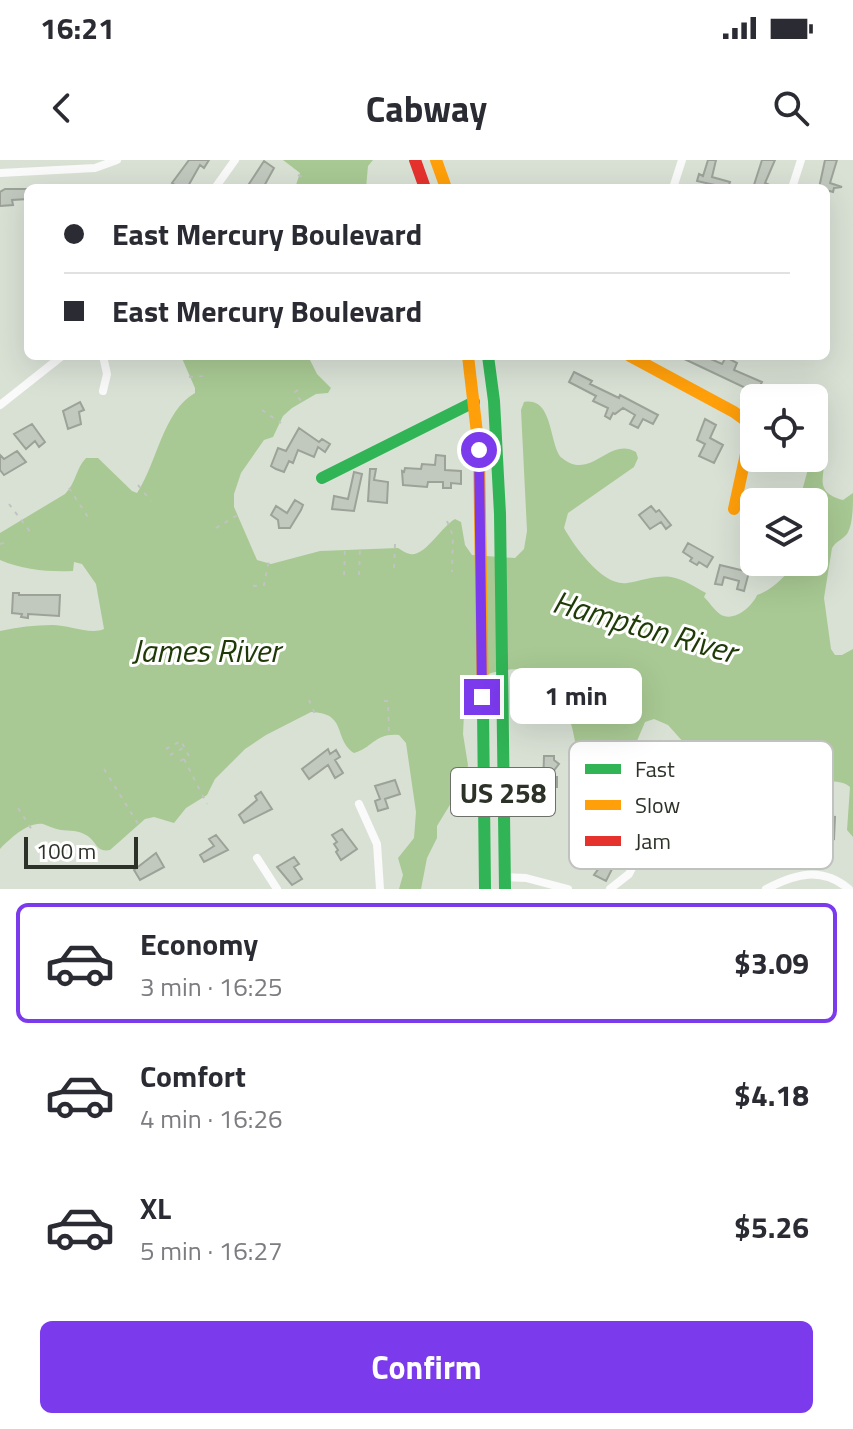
<!DOCTYPE html>
<meta charset="utf-8">
<style>
:root{--surface:#fff;--page:#f7f7f7;--text:#2b2b33;--muted:#7c7c81;--line:#e1e1e2;--accent:#7c3aed}
body{margin:0;font-family:"Titillium Web",sans-serif;background:var(--page);color:var(--text);height:100vh;display:flex;flex-direction:column;font-size:30px;white-space:nowrap}
*{box-sizing:border-box;margin:0}
p{font-size:26px;color:var(--muted)}
.icon{flex:none;width:44px;height:44px;fill:none;stroke:currentColor;stroke-width:2;stroke-linecap:round;stroke-linejoin:round}
.map{position:relative;height:729px;overflow:hidden}
.sheet{display:flex;flex-direction:column;background:var(--surface);flex:1}
.sheet>*{flex:none}
.hud{position:absolute;left:24px;top:24px;width:806px;height:176px;border-radius:12px;box-shadow:0 8px 32px #0002;display:grid;align-content:center;height:176px;padding:0 40px;background:var(--surface)}
.fabs{position:absolute;left:740px;top:224px;display:grid;gap:16px}
.fabs a{display:grid;place-items:center;width:88px;height:88px;border-radius:12px;background:var(--surface);box-shadow:0 8px 32px #0002;font-size:40px}
.scale{position:absolute;left:24px;bottom:20px;width:114px;box-sizing:border-box;padding-left:8px;border:4px solid #2d3229;border-top:0;font-size:22px;line-height:28px;white-space:nowrap;color:#2d3229;-webkit-text-stroke:6px #fff;paint-order:stroke}
.end{position:absolute;width:36px;height:36px;margin:-18px;border:10px solid #7c3aed;background:#fff;box-shadow:0 0 0 4px #fff}
.from{border-radius:50%}
.bubble{position:absolute;height:56px;border-radius:12px;background:var(--surface);box-shadow:0 8px 32px #0002;font-size:26px;font-weight:700;line-height:56px;text-align:center}
.hud b{display:flex;align-items:center;gap:28px;height:76px;font-size:30px}
.hud b+b{border-top:2px solid var(--line)}
.hud i{width:20px;height:20px;background:var(--text)}
ul{padding:14px 0 0;list-style:none}
li{display:flex;align-items:center;gap:24px;height:120px;margin:0 16px 12px;padding:0 24px;border:4px solid transparent;border-radius:12px}
li div{flex:1}
li b{display:block;font-size:30px}
li em{font-style:normal;font-weight:700}
li.on{border-color:var(--accent)}
li>.icon{width:72px;height:72px;stroke-width:1.5}
.cta{display:flex;gap:16px;margin-top:auto;padding:16px 40px}
.cta a{flex:1;height:92px;border-radius:12px;background:var(--accent);color:#fff;font-size:32px;font-weight:700;line-height:92px;text-align:center}
.status{display:flex;justify-content:space-between;align-items:center;height:56px;padding:0 40px;background:var(--surface);direction:ltr}
.status svg{height:22px;fill:currentColor}
header{display:flex;justify-content:space-between;align-items:center;height:104px;padding:0 40px;background:var(--surface);font-size:36px;font-weight:700}
.map>svg:first-child{display:block}
</style>
<div class="status"><b>16:21</b><svg viewBox="0 0 49 12"><path d="M0 12V9h3v3zM5 12V6h3v6zM10 12V3h3v9zM15 12V0h3v12zM26 1h20v11H26zM47 4h2v5h-2z"/></svg></div>
<header><svg class="icon" aria-label="back" viewBox="0 0 24 24"><path d="M15 5l-7 7 7 7"/></svg>Cabway<svg class="icon" aria-label="search" viewBox="0 0 24 24"><circle cx="10" cy="10" r="6"/><path d="M15 15l6 6"/></svg></header>
<div class="map">
<svg width="853" height="729" viewBox="0 0 853 729">
<rect width="100%" height="100%" fill="#d9e1d5"/>
<path fill="#a8c993" d="M283 0H373L368 6 366 28H295L300 13Z
M181 196H308L317 214 331 228 328 233 316 234 292 248 283 256 273 277 264 280 241 313 234 334V347L257 400 271 404 320 391 398 388C402 390 405 393 410 394 425 397 442 366 455 359L461 362 465 385 472 395 515 398 524 389 527 371 521 250 524 242C554 236 549 287 562 298 591 322 609 276 636 292L638 298 634 307 568 353 564 368C574 386 603 427 627 423 642 421 656 415 671 417 683 419 695 427 706 433L704 437C710 443 718 455 724 456 737 460 753 445 757 435 772 430 787 416 794 402H814V342H799L811 298H814L817 289 821 290C832 310 807 330 843 340L853 333C853 346 853 365 847 374 841 381 837 380 832 388L824 438 831 489 835 495H842L853 489V677L847 670 850 627C841 618 813 621 802 629 792 638 787 650 776 657L759 659 744 651C729 657 727 672 720 685L701 690 698 688 693 593 668 565 654 559 645 562 618 626 610 660C596 666 582 664 571 653 568 636 578 617 577 599 575 558 555 502 506 510 493 512 482 515 471 522L464 554 463 574 468 605 465 620 437 666V678L427 698 421 729H399L403 715 398 698 414 678 416 652 406 583 399 575C374 573 373 588 354 593 333 579 348 553 311 552L266 575 245 589 215 619 207 635 186 648 174 663 154 657 145 659 110 690C96 693 97 681 86 675 78 670 70 671 61 670 55 669 49 666 43 664 27 662 10 679 0 689V471C17 467 35 465 52 465 69 465 90 475 104 469L96 424 82 404 74 402 73 411C49 412 23 410 0 400V373L65 334C76 323 76 308 86 298H98L132 331 137 333C157 303 163 251 195 233V228Z"/>
<path fill="#c1c8be" stroke="#9ca298" stroke-width="2" d="M189 0H209L204 8 200 5 187 28H179L172 23Z
M708 0H716L712 17 730 22 728 28 697 21 699 14 703 16Z
M762 0H775L765 23 776 28H753Z
M825 0H837L830 23 842 27 834 28 833 32 819 28Z
M264 1 274 8 263 28H256L249 24Z
M5 29H28V39L12 40 13 45 0 46V32Z
M678 196H704L722 204 726 197 737 203 734 210 762 222 756 233Z
M574 212 592 221 590 224 619 238 620 235 658 255 653 264 643 259 638 268 630 264 635 255 623 248 615 254 613 253 610 259 605 256 608 248 593 241 596 236 569 222Z
M80 242 84 250 79 252 81 264 68 269 63 251Z
M705 259 716 265 710 278 723 285 714 303 699 296 705 284 697 280Z
M32 264 45 282 39 287 35 281 26 289 14 274Z
M299 268 319 282 322 279 330 284 325 292 318 287 314 297 298 290 293 303 289 301 284 312 276 309 271 306 278 288 286 291Z
M17 291 26 302 4 315 0 310V295L4 299Z
M436 295 445 296V310L461 311V324L451 323V328H443V322H428L427 327 403 325 402 311 404 312 405 308 421 309 422 304 435 305Z
M370 309H376L374 320 388 322 387 343 368 341Z
M354 312 362 314 354 351 332 349 334 336 348 339Z
M295 340 303 345 301 350 290 368H279L278 360 271 355 276 346 287 353Z
M651 346 656 352 659 350 671 365 666 369 661 362 650 369 639 355Z
M688 383 713 397 707 407 699 402 697 405 690 401 692 398 683 392Z
M720 405 749 412 744 431 737 429 739 421 724 417 722 425 715 424Z
M13 433H19V435H60L59 456 28 454V458L21 457 22 454 12 453Z
M328 589 330 594 336 590 340 597 335 600 343 613 335 618 328 605 309 619 302 609Z
M544 596H554V600L559 604 549 617H557V627H543Z
M395 620 400 634 385 639 388 648 378 651 375 641 380 639 375 626Z
M261 632 272 649 244 663 239 655 257 640 255 636Z
M827 656 835 657 834 679 806 675 807 659 827 658Z
M342 669 357 689 341 700 336 692 338 690 334 684 337 682 332 675Z
M216 675 228 690 204 702 200 695 214 686 209 679Z
M615 688 623 693 622 700 618 707 614 705 606 721 594 715 605 700 608 701Z
M156 693 164 707 140 720 134 710Z
M294 697 299 704 294 707 302 719 292 725 277 707Z"/>
<g fill="none" stroke-linecap="round" stroke-linejoin="round">
<path stroke="#c0c3bf" stroke-width="2" stroke-dasharray="4 6" stroke-linecap="butt" d="M298 15 306 19
M189 217 205 216
M298 230 295 232 303 244
M262 250 281 263
M138 325 151 341
M69 328 88 357
M9 344 31 373
M447 361 453 376 452 412
M216 368 241 353
M0 384 7 382
M394 408 395 384
M344 415 345 389
M359 415 360 389
M253 426 264 425 269 400
M309 540 315 554
M384 541H388L389 576
M166 589 181 581 189 596 175 604
M170 595 183 588
M184 599 207 644
M104 609 140 667
M18 648 34 673"/>
<path stroke="#f9faf9" stroke-width="8" d="M0 13 95 8 117 0
M215 28 235 0
M673 28 682 0
M792 28 801 0
M103 196 107 214 103 231
M0 245 62 196
M359 644 377 684 380 729
M257 698 277 729
M504 717 526 718 568 729
M610 729 629 714 651 670
M766 729C795 714 821 706 849 729"/>
<path stroke="#30b455" stroke-width="12" d="M488 196 494 241 500 354 505 729
M322 318 474 242
M483 549 485 729"/>
<path stroke="#ff9f0a" stroke-width="12" d="M436 0 446 28
M468 196 479 290 483 549
M630 196 734 252 749 263 751 271 734 349"/>
<path stroke="#e5322d" stroke-width="12" d="M415 0 425 28"/>
</g>
<g fill="none" stroke-linecap="round" stroke-linejoin="round">
<path stroke="#7c3aed" stroke-width="10" d="M479 290 482 537"/>
</g>
<g text-anchor="middle" dominant-baseline="central" stroke-width="6" stroke-linejoin="round" paint-order="stroke">
<rect fill="#fff" stroke="#6c7069" stroke-width="2" x="451" y="608" width="104" height="48" rx="6"/>
<g font-size="28" font-weight="bold" fill="#2d3229">
<text x="503" y="632">US 258</text>
</g>
<g font-size="32" font-style="italic" fill="#1f3a07" stroke="#fff">
<text transform="translate(645 466) rotate(16)">Hampton River</text>
<text x="206" y="490">James River</text>
</g>
</g>
<rect x="569" y="581" width="264" height="128" rx="12" fill="#fff" stroke="#c0c2bf" stroke-width="2"/>
<rect x="585" y="604" width="36" height="10" fill="#30b455"/>
<rect x="585" y="640" width="36" height="10" fill="#ff9f0a"/>
<rect x="585" y="676" width="36" height="10" fill="#e5322d"/>
<g font-size="22" fill="#2d3229">
<text x="635" y="617">Fast</text>
<text x="635" y="653">Slow</text>
<text x="635" y="689">Jam</text>
</g>
</svg>
<div class="fabs">
<a><svg class="icon" aria-label="locate" viewBox="0 0 24 24"><circle cx="12" cy="12" r="6"/><path d="M12 2v4M12 18v4M2 12h4M18 12h4"/></svg></a>
<a><svg class="icon" aria-label="layers" viewBox="0 0 24 24"><path d="M12 4l9 5-9 5-9-5zM3 14l9 5 9-5"/></svg></a>
</div>
<div class="scale">100 m</div>
<i class="end from" style="left:479px;top:290px"></i>
<i class="end" style="left:482px;top:537px"></i>
<div class="bubble" style="left:510px;top:508px;width:132px">1 min</div>
<div class="hud">
<b><i class="from"></i>East Mercury Boulevard</b>
<b><i></i>East Mercury Boulevard</b>
</div>
</div>
<section class="sheet">
<ul>
<li class="on"><svg class="icon" aria-label="car" viewBox="0 0 24 24"><path d="M5 17H2v-5l4-1 3-4h7l3 4 3 1v5h-3M9 17h6M6 11h13"/><circle cx="7" cy="17" r="2"/><circle cx="17" cy="17" r="2"/></svg><div><b>Economy</b><p>3 min · 16:25</p></div><em>$3.09</em></li>
<li><svg class="icon" aria-label="car" viewBox="0 0 24 24"><path d="M5 17H2v-5l4-1 3-4h7l3 4 3 1v5h-3M9 17h6M6 11h13"/><circle cx="7" cy="17" r="2"/><circle cx="17" cy="17" r="2"/></svg><div><b>Comfort</b><p>4 min · 16:26</p></div><em>$4.18</em></li>
<li><svg class="icon" aria-label="car" viewBox="0 0 24 24"><path d="M5 17H2v-5l4-1 3-4h7l3 4 3 1v5h-3M9 17h6M6 11h13"/><circle cx="7" cy="17" r="2"/><circle cx="17" cy="17" r="2"/></svg><div><b>XL</b><p>5 min · 16:27</p></div><em>$5.26</em></li>
</ul>
<div class="cta"><a>Confirm</a></div>
</section>
